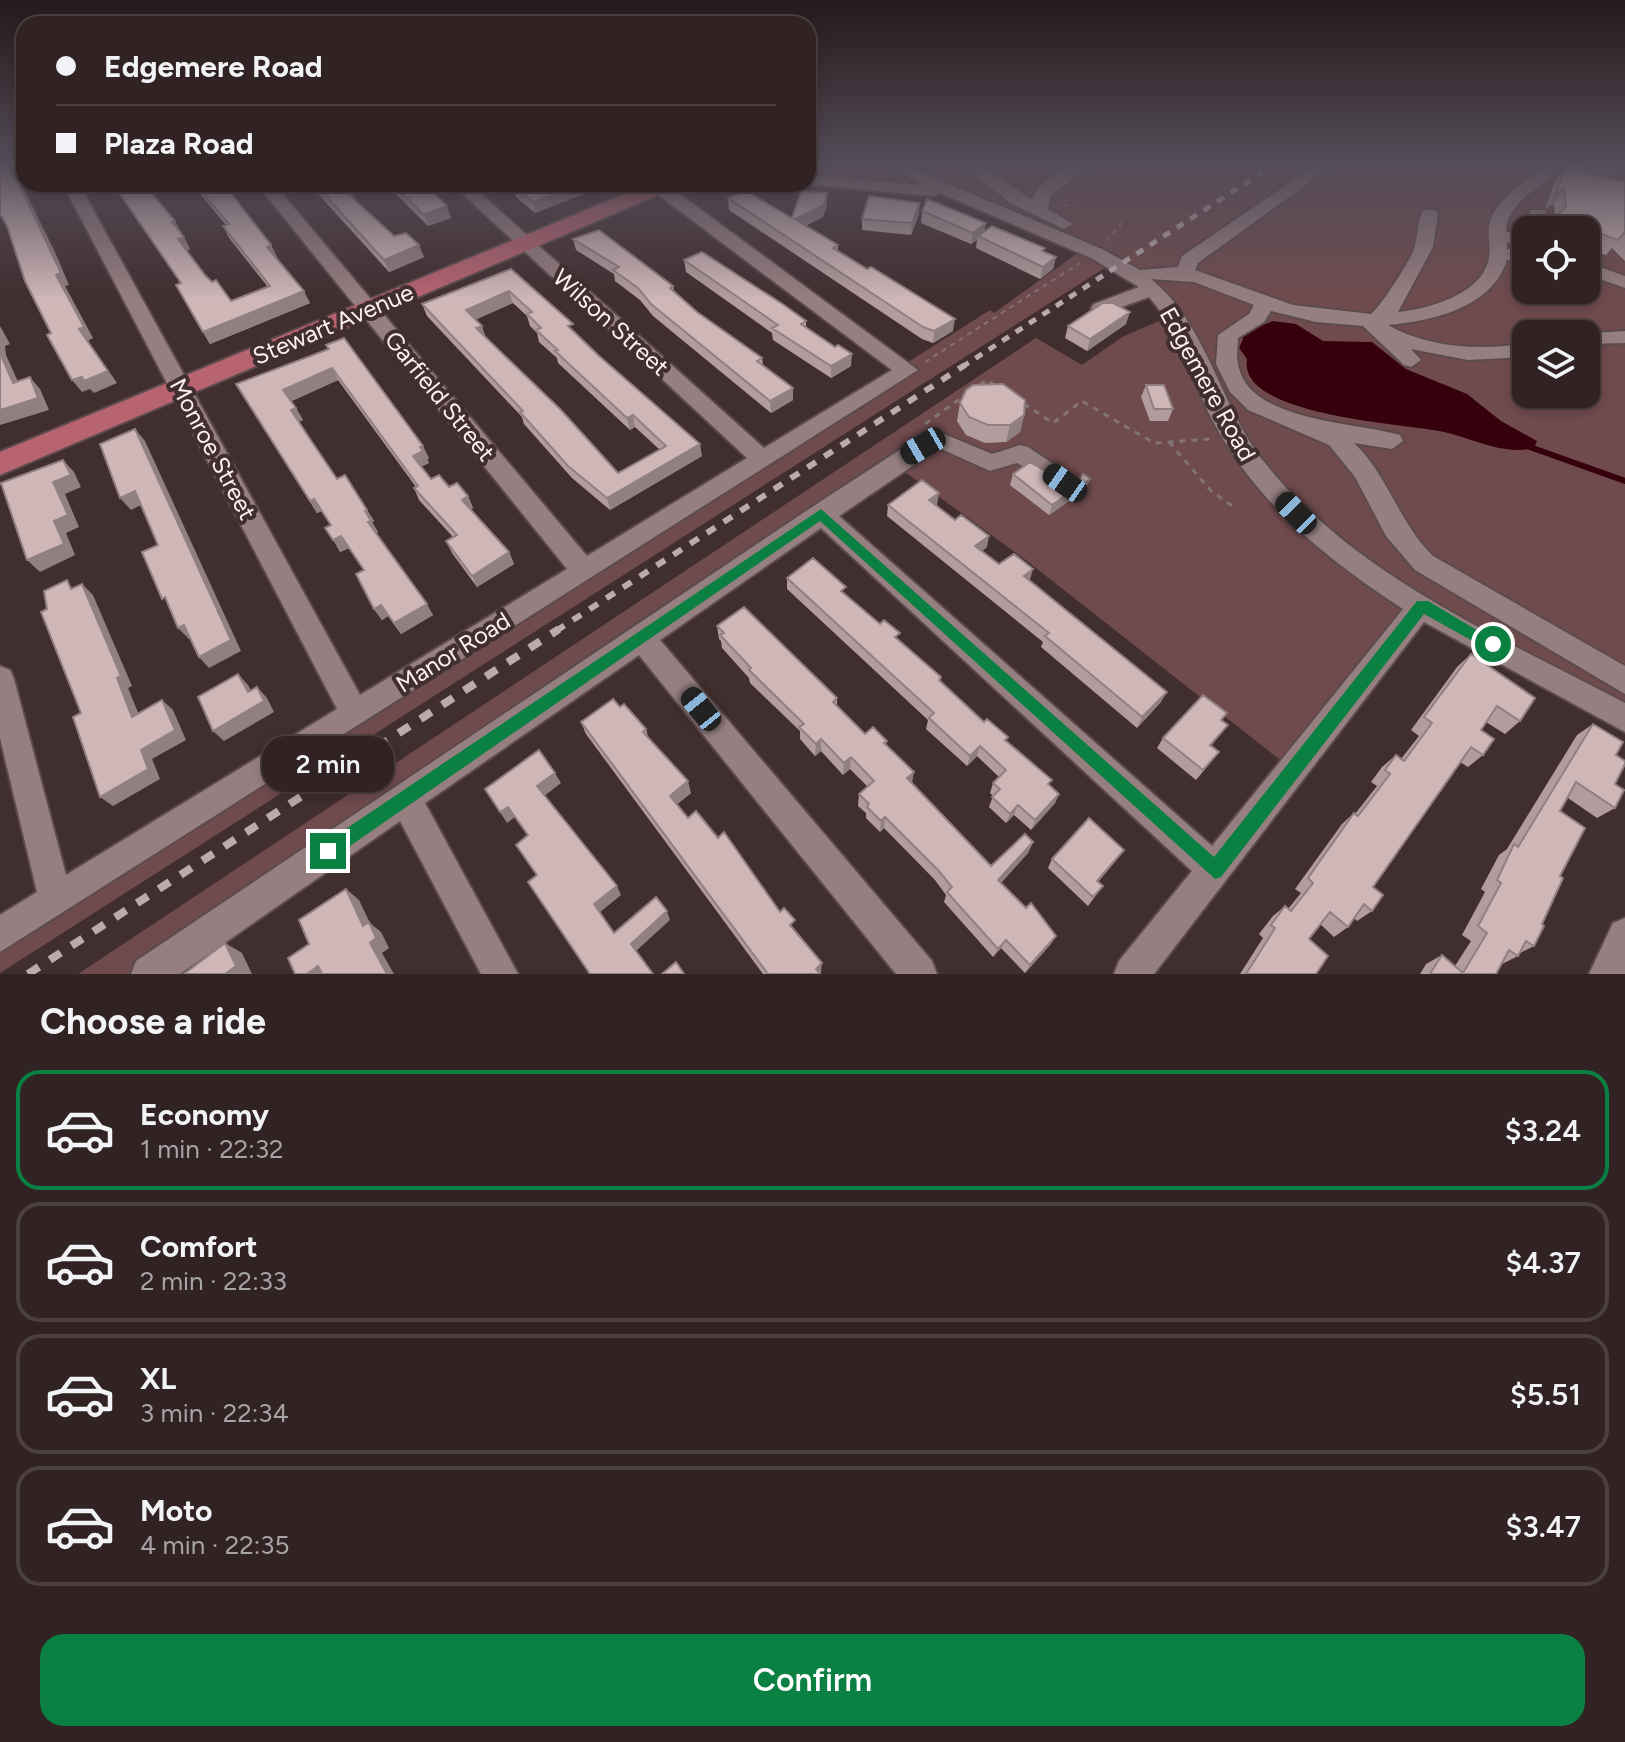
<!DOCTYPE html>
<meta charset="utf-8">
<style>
:root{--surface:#312223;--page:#392a2b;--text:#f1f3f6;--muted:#a8a4a6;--line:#4c3f41;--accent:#0b8043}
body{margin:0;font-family:Figtree,sans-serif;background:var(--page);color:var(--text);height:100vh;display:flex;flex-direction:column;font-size:30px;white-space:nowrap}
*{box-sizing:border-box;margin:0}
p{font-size:26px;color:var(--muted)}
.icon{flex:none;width:44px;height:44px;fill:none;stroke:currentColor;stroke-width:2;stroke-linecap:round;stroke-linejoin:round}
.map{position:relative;height:974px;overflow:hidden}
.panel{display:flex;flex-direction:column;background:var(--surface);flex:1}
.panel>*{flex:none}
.top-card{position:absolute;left:16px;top:16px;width:800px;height:176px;border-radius:24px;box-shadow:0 4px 12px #0003,0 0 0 2px var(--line);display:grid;align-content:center;height:176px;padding:0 40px;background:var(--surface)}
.controls{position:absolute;left:1512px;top:216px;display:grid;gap:16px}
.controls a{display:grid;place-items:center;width:88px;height:88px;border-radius:16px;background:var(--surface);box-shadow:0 4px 12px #0003,0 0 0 2px var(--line);font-size:40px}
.end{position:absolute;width:36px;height:36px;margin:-18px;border:10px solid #0b8043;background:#fff;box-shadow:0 0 0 4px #fff}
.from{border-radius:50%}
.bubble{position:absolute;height:56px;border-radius:24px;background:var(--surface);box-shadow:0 4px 12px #0003,0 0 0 2px var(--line);font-size:26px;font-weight:600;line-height:56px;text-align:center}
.car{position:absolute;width:24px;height:48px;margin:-24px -12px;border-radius:10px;box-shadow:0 0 6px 2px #0007;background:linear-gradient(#222 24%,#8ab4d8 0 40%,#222 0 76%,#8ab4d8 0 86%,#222 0)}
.top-card b{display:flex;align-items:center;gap:28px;height:76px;font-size:30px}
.top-card b+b{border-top:2px solid var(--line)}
.top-card i{width:20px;height:20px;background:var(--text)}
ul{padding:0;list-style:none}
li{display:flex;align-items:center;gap:24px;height:120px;margin:0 16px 12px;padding:0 24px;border:4px solid var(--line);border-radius:24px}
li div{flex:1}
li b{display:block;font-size:30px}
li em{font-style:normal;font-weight:600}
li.on{border-color:var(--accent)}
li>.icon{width:72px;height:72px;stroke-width:1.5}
h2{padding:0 40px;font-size:36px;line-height:96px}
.button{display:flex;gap:16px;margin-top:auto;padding:16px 40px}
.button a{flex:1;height:92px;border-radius:24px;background:var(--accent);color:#fff;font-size:32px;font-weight:600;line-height:92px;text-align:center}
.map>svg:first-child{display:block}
</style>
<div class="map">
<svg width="1625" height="974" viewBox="0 0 1625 974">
<rect width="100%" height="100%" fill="#412e2f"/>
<path fill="#704b4e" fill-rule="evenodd" d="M815 164H1625V715L1422 605 1284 763 1027 561 890 461 151 974H78L1036 338 1082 365 1124 336 1173 315C1158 282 1149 276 1117 260L0 973V939L990 310 994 313 1085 248 953 192 808 179V165ZM1526 230H1586V290H1526ZM1526 334H1586V394H1526Z"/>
<path fill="#36010d" d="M1273 321 1296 324 1323 341 1372 342 1406 369 1467 394 1501 421 1537 441 1534 448C1501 456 1471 437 1439 431 1399 423 1237 415 1247 359L1239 348 1243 339 1239 334Z"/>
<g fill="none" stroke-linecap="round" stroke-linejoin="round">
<path stroke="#36010d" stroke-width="6" d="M1527 446 1625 481"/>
<defs>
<path id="minor" d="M882 164H902L1104 250 1140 270 1178 267 1182 256 1317 164H1335L1198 263 1195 270 1293 305 1371 314C1379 309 1410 261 1414 249 1418 236 1417 222 1423 210H1435L1438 214 1433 247 1398 312C1428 309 1484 294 1489 257 1491 242 1485 229 1493 214 1505 192 1529 181 1547 164L1601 168 1625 164V170L1603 178 1558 171C1538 190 1507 202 1506 232H1511L1532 210H1544L1547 214 1533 230H1526L1523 240 1507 243V249L1526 248V260H1507C1492 308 1432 321 1388 325 1428 348 1482 351 1526 343V357L1468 360 1411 349 1421 360 1411 367 1404 365 1363 326 1316 322 1271 311 1264 322 1238 338C1238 346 1236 355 1238 363 1246 422 1357 422 1400 435L1403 441 1392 449 1354 443C1388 475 1399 523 1433 556L1625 666V694L1415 570 1386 536 1355 477 1329 445 1248 410 1230 392 1216 364 1218 335 1249 314 1254 305 1194 282 1151 279C1208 325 1220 407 1265 463 1356 577 1499 636 1625 703V732L1424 622 1154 974H1114L1119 961 1192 871 821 528 660 640 932 961 937 974H896L639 655 425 803 518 974H481L400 821 180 974H131L136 961 812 507 915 440 937 431 992 454 1020 445 1028 447 1073 477 1077 483 1073 489 1065 492 1017 463 990 471 939 448 839 516 1212 846 1403 609C1329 561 1259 505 1216 427 1192 384 1182 334 1149 297L1108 312H1094L1091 308 1094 304 1139 287 1091 258 940 193 933 196 804 184H808V175L922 185Z
M962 164H980L1032 200C1043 175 1069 162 1095 164L1051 195 1048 209 1073 224 1064 229 1010 203Z
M63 184H79L360 695 567 569 257 184H274L587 556 747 458 452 184H470L764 448 892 370 653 191V184H666L918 370 0 952V915L37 892 0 738V666L10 670 14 679 66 875 337 709Z
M1586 262 1625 276V288L1586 274Z
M1625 331V343L1586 344V334H1578Z
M1625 918V974H1589L1613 923Z"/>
<path id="major" d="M649 184H677L674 188 0 475V452Z"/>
</defs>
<use href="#minor" stroke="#5b4b4c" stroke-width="4"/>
<use href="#major" stroke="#5b4b4c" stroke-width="4"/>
<path stroke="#847374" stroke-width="2" stroke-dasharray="5 5" stroke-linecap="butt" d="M1063 205 1076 206
M1106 241 1120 226 1121 218
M925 362 1080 263"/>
<path stroke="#847374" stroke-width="3" stroke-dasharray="6 6" stroke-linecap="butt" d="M980 385 987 380 994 385
M1024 404 1053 423 1082 401 1154 443 1211 439
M925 424 964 396
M1169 442 1211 491 1234 507"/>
<use href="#minor" fill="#967f81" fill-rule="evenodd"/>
<use href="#major" fill="#b76370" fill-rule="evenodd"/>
<path stroke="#bbabac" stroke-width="5" stroke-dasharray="8 8" stroke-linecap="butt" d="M962 367 1275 164"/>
<path stroke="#bbabac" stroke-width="6" stroke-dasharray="10 10" stroke-linecap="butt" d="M556 631 965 365"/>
<path stroke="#bbabac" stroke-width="8" stroke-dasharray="13 13" stroke-linecap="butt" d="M28 974 559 629"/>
</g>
<path fill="#b29d9e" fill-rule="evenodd" d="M1564 169 1625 182V261L1612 248 1606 255 1586 248V230H1546L1555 217 1554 204 1546 208 1554 183Z
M144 184 182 233H180L190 249 187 250 205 275 231 301 268 287 229 238 223 226 226 225 192 184H224L271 245 277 257H276L310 303 210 344 203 332 180 284Z
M309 184H348L356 201 394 236 424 257 389 272Z
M386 184H424L451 218 428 226Z
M513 186 593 190 535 213 516 197Z
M728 198 792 218 827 204 823 217 805 226 838 245V252L953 331 933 343 922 339 729 210Z
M922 211 1045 252 1056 257 1053 269 1040 279 976 248 977 240 971 244 921 223Z
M919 214 911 235 862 230V219Z
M573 239 673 286 674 291 697 312 762 358 763 365 793 400 771 413 653 316 640 300 615 281 614 274 576 250Z
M684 260 806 321V327L835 347 851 366 831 378 773 340 772 333 686 272Z
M511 269 575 333 702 456 610 510 572 478 524 424 522 417 427 316 422 304ZM513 303 527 316 530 326 537 333 539 342 557 358 558 363 630 430 635 427 660 450 618 473 485 338H486L476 319Z
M1126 324 1087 351 1065 338 1068 326Z
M326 345 429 458 427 459 429 463 421 466 431 479 468 496 473 508 471 509 509 552 514 564 477 587 452 553 446 541 453 537 419 500 414 488 416 487 338 380 291 401 303 420 298 422 337 479 367 510 374 521 372 522 378 532 376 533 433 615 401 634 388 616 382 620 374 609 364 570 349 548 340 552 331 525 322 511 317 513 236 384 328 349Z
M1146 385 1173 409 1168 421H1150L1141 397Z
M960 403 1024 415 1020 432 1006 442 985 443 966 435 957 421Z
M1013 474 1067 484 1086 489 1049 515 1010 485Z
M888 505H937L936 506 987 547 982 551 999 564 1029 581 1161 702 1137 728 1041 647 1043 642 887 516Z
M787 578 846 595 941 677V681L984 722 1008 737 1006 741 1059 794 1055 803 1031 830 1014 815 1006 823 989 807 993 796 990 793 993 783 999 777 977 756 967 766 926 729 928 720 787 589Z
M717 626 837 698V705L865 734 887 741 886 745 912 783 991 866 1033 842 1028 853 1001 883 1056 936 1050 945 1025 973 1001 948 993 957 944 902 946 895 935 880 884 828 880 832 866 818V813L858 806 859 794 868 787 850 769 843 775 821 751 815 756 800 739V731L750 683 749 678 722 648 721 641 719 639Z
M1471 654 1520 721 1505 734 1486 722 1481 730 1483 755 1468 767 1460 762 1373 887 1372 911 1357 921 1354 918 1348 927 1334 937 1320 924 1309 939 1316 974H1240L1263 938 1259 934 1273 916 1285 906 1288 909 1301 893 1295 889 1342 824 1354 813 1355 814 1377 786 1371 782 1382 767 1396 755 1401 759 1419 736 1411 730 1457 667Z
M620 707 646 729 648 737 691 793 677 804 688 818 718 838 780 912 795 930 821 972 820 974H763L586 734 581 722Z
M1227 713 1222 720 1228 725 1211 746V762L1196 780 1157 748 1163 738Z
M1593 724 1616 755 1615 808 1597 818 1568 798 1560 811V876L1534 946 1520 953 1518 956 1502 964 1496 974H1420L1426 964 1442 955 1455 966 1471 941 1462 935 1485 892 1481 889 1499 855 1507 849 1577 735Z
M1118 858 1098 882 1103 886 1088 906 1048 868 1052 859Z"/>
<path fill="#918081" d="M6 164 27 195 55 252 69 285 65 286 93 338 88 341 117 383 94 393 90 389 82 392 72 380 79 329Z
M343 184H348L356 201 351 203Z
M578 184H592L593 190 535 213 533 202Z
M1564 189 1554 204 1546 208 1556 193Z
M827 193V204L823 217 795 231V219Z
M920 203 919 214 911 235 912 223Z
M447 206 451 218 428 226 424 215Z
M175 221 182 233 179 234 172 222Z
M986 223 984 234 978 236 977 240 971 244 973 233Z
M184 237 190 249 186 251 178 239Z
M271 245 277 257 273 258 267 247Z
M419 245 424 257 389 272 384 260Z
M1056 257 1053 269 1040 279 1043 267Z
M304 291 310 303 210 344 203 332Z
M509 291 513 303 471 322 466 310Z
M1130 312 1126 324 1087 351 1090 339Z
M955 319 953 331 933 343 934 331Z
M0 326 10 344 5 346 6 355 24 395 13 383 0 353Z
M482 326 486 338 480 340 476 328Z
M852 354 851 366 831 378V366Z
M332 368 338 380 290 402 283 390Z
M30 377 40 389 49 410 0 425V410Z
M793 388V400L771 413 770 401Z
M296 408 303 420 298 422 291 410Z
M633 415 635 427 630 430 627 418Z
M1024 415 1020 432 1006 442 1010 425Z
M135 429 145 441 241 651 209 668 199 657Z
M700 444 702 456 610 510 607 498Z
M423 446 429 458 427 459 429 463 419 468 413 456 420 447Z
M63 460 74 472 81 487 65 494 79 527 66 533 75 555 40 572 27 560 54 521 53 482Z
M1090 479 1086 489 1049 515 1052 505Z
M135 491 145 503 131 510 120 498Z
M939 493 937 505 927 512 929 500Z
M468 496 473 508 467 511 462 500Z
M314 499 322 511 317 513 310 501Z
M367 510 374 521 372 522 378 532 375 534 368 522 365 511Z
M341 536 349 548 340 552 333 540Z
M989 536 987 547 973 558 975 546Z
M509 552 514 564 477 587 472 576Z
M1033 569 1030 580 1021 588 1024 576Z
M82 584 93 595 132 686 128 688 144 727 132 717Z
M427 604 433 615 401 634 394 623Z
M381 605 388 616 382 620 374 609Z
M184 625 195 636 189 639 178 628Z
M238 674 248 685 258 703 248 692Z
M257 687 267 698 274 712 224 741 213 731Z
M1167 692 1161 702 1137 728 1142 717Z
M162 700 173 710 186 740 152 759 160 779 113 806 100 797 141 750Z
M821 739V751L815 756 816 744Z
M980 746 977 756 967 766 970 756Z
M851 757 850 769 843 775 844 763Z
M914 772 912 783 907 778Z
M555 773 561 783 543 797 537 786Z
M688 781 691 793 674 807 670 796Z
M1059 794 1055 803 1031 830 1035 820Z
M1018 805 1014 815 1006 823 1010 814Z
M508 807 515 817 507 823 500 812Z
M885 817 884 828 880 832 881 821Z
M1033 842 1028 853 994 890 998 880Z
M617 886 621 895 599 913 594 904Z
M346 889 359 900 370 923 381 932 389 948 382 953 394 974H387L370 943Z
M667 911 670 920 635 952 631 944Z
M1056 936 1050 945 1025 973 1030 965Z
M1006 940 1001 948 993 957 998 949Z
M225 943 242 953 252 974H225Z
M822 963 821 972 819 974 816 969Z
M318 966 330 974H307Z"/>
<path fill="#cfb7b8" stroke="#918081" stroke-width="2" fill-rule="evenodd" d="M0 164H6L19 184 61 273 56 275 84 327 79 329 108 371 84 381 82 377 72 380 47 335 51 333 25 281 7 226 0 214Z
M1569 164 1589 165 1581 172 1625 182V234L1624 233 1618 240 1555 217 1566 207 1564 189 1556 193 1564 169Z
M113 184H144L175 221 172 222 184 237 178 239 205 275 212 282 216 280 231 301 270 286 223 226 229 224 195 184H224L271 245 267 247 304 291 203 332 176 285 181 283Z
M315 184H345L351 190 346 192 394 236 406 233 419 245 384 260Z
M393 184H424L447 206 424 215Z
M518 184H578L533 202 513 186Z
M746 191 792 218 801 191 827 193 824 205 795 219 838 245 833 248 867 269 871 267 955 319 934 331 923 327 728 198Z
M869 196 920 203 912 223 862 219Z
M927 199 986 223 973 233 922 211Z
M992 226 1045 248 1042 251 1056 257 1043 267 978 236Z
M599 230 673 286 670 288 697 312 762 358 757 361 793 388 770 401 651 304 638 288 613 270 619 267 573 239Z
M702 252 784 305 806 321 801 324 835 347 838 345 852 354 831 366 772 328 778 325 684 260Z
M511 269 573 324 568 326 598 355 700 444 607 498 568 466 520 412 523 411 422 304ZM509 291 532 312 527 314 541 328 536 330 558 350 555 351 627 418 633 415 666 446 618 473 561 410 476 328 482 326 466 310Z
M1103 303H1113L1130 312 1090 339 1068 326Z
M344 338 423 446 420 447 423 451 413 456 431 479 439 475 449 487 457 483 468 496 462 500 509 552 472 576 446 541 457 535 414 488 418 486 332 368 283 390 296 408 291 410 308 436 337 479 345 475 367 510 365 511 371 521 368 522 427 604 394 623 381 605 374 609 356 574 364 570 341 536 333 540 325 528 331 525 314 499 310 501 236 384 329 349 326 345Z
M0 353 13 383 30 377 38 398 0 410Z
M1003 384 1025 400 1024 415 1010 425H988L969 417 960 403 966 390 973 385Z
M1146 385H1164L1173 409H1154Z
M135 429 231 640 199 657 184 625 178 628 165 597 162 599 142 552 158 545 135 491 120 498 100 444Z
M63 460 71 475 53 482 68 515 54 521 64 544 27 560 1 483Z
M1030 462 1067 484 1078 481 1083 474 1090 479 1052 505 1013 474Z
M922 480 939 493 929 500 955 520 961 515 989 536 975 546 999 564 1014 554 1033 569 1024 576 1167 692 1142 717 1045 636 1049 633 888 505Z
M813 558 846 587 841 591 880 624 884 620 900 633 895 637 941 677 939 680 984 722 987 719 1008 737 1005 740 1052 780 1048 784 1059 794 1035 820 1018 805 1010 814 992 797 1000 789 993 783 1006 770 980 746 970 756 929 718 934 713 787 578Z
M67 580 71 589 82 584 121 676 117 678 132 717 162 700 175 730 141 750 148 769 100 797 73 717 81 713 41 612 47 609 44 591Z
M744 607 837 698 833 702 865 734 873 727 887 741 884 743 914 772 907 778 991 866 1025 834 1033 842 998 880 1026 908 1031 903 1056 936 1030 965 1006 940 998 949 947 892 952 887 938 870 885 817 881 821 867 807 869 804 859 794 874 781 851 757 844 763 821 739 816 744 799 727 804 724 749 670 751 668 720 635 724 633 717 626Z
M1471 654 1535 698 1520 721 1497 706 1481 730 1494 739 1483 755 1471 747 1373 887 1383 895 1372 911 1364 904 1348 927 1330 912 1309 939 1328 956 1316 974H1246L1275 928 1271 925 1285 906 1291 911 1313 883 1308 878 1354 813 1358 816 1390 774 1385 770 1396 755 1404 761 1432 723 1424 717Z
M238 674 248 692 257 687 264 701 213 731 198 697Z
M1203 695 1227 713 1221 720 1228 725 1210 745 1219 752 1203 770 1163 738Z
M613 699 620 707 624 704 646 729 643 732 688 781 670 796 688 818 696 811 718 838 724 832 780 912 784 908 795 920 790 925 822 963 816 969 820 974H768L581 722Z
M1593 724 1623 742 1616 755 1625 761V764L1615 784 1624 790 1615 808 1576 782 1560 811 1585 828 1560 876 1563 878 1542 924 1544 926 1534 946 1526 941 1518 956 1509 950 1496 974H1430L1442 955 1463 973 1487 933 1478 926 1501 883 1497 880 1514 844 1518 847Z
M539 750 555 773 537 786 617 886 594 904 614 933 656 897 667 911 631 944 653 974H590L528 882 537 875 516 845 528 835 508 807 500 812 485 789Z
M1089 818 1124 850 1097 881 1103 886 1093 897 1052 859Z
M346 889 363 926 369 922 376 938 370 943 387 974H322L318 966 307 974H295L288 958 309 944 299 920Z
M225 943 236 966 225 974H184Z
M676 962 684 974H662Z"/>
<linearGradient id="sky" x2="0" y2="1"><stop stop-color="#24191a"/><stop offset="0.55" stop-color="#544c58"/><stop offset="1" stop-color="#544c58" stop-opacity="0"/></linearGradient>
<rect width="1625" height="300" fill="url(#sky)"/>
<path fill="#0b8043" d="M821 509 1214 857 1417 601H1428L1500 644 1498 649H1487L1424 614 1221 877 1215 879 820 521 334 857H322V845Z"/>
<g text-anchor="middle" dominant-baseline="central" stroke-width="8" stroke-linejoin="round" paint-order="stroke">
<g font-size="24" fill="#fef1f2" stroke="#412e2f">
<text transform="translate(611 322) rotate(42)">Wilson Street</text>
<text transform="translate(333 324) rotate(-23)">Stewart Avenue</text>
<text transform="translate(1208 384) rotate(61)">Edgemere Road</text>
<text transform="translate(440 396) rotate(51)">Garfield Street</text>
<text transform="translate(213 449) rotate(62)">Monroe Street</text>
<text transform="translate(453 652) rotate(-32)">Manor Road</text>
</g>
</g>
</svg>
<div class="controls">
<a><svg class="icon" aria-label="locate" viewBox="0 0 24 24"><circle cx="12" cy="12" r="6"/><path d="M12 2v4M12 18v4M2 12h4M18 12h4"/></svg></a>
<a><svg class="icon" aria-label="layers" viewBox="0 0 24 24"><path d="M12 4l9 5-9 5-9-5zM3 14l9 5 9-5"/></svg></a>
</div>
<i class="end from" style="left:1493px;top:644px"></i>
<i class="end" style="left:328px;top:851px"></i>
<div class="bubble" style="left:262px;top:736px;width:132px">2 min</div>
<i class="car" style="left:923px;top:446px;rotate:240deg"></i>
<i class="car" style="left:1065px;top:483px;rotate:305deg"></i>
<i class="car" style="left:1296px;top:513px;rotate:316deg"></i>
<i class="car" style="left:701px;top:709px;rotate:321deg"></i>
<div class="top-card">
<b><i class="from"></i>Edgemere Road</b>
<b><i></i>Plaza Road</b>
</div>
</div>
<section class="panel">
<h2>Choose a ride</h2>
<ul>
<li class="on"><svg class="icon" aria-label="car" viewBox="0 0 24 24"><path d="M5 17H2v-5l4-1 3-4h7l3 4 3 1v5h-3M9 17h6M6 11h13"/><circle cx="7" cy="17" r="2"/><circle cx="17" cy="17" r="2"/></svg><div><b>Economy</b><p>1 min · 22:32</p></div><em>$3.24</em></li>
<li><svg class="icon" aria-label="car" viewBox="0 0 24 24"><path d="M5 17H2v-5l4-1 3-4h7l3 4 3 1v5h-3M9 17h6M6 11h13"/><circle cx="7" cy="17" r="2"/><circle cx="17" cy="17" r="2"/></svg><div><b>Comfort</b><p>2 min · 22:33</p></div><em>$4.37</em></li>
<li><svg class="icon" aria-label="car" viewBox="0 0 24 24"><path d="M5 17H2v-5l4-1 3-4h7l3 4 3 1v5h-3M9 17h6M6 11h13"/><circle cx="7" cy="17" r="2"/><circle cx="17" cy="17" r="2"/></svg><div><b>XL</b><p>3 min · 22:34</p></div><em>$5.51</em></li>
<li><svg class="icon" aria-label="car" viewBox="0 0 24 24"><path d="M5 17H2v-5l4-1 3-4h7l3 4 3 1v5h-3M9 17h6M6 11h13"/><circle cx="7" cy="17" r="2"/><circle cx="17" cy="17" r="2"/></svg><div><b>Moto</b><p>4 min · 22:35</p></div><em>$3.47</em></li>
</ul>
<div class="button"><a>Confirm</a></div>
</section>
